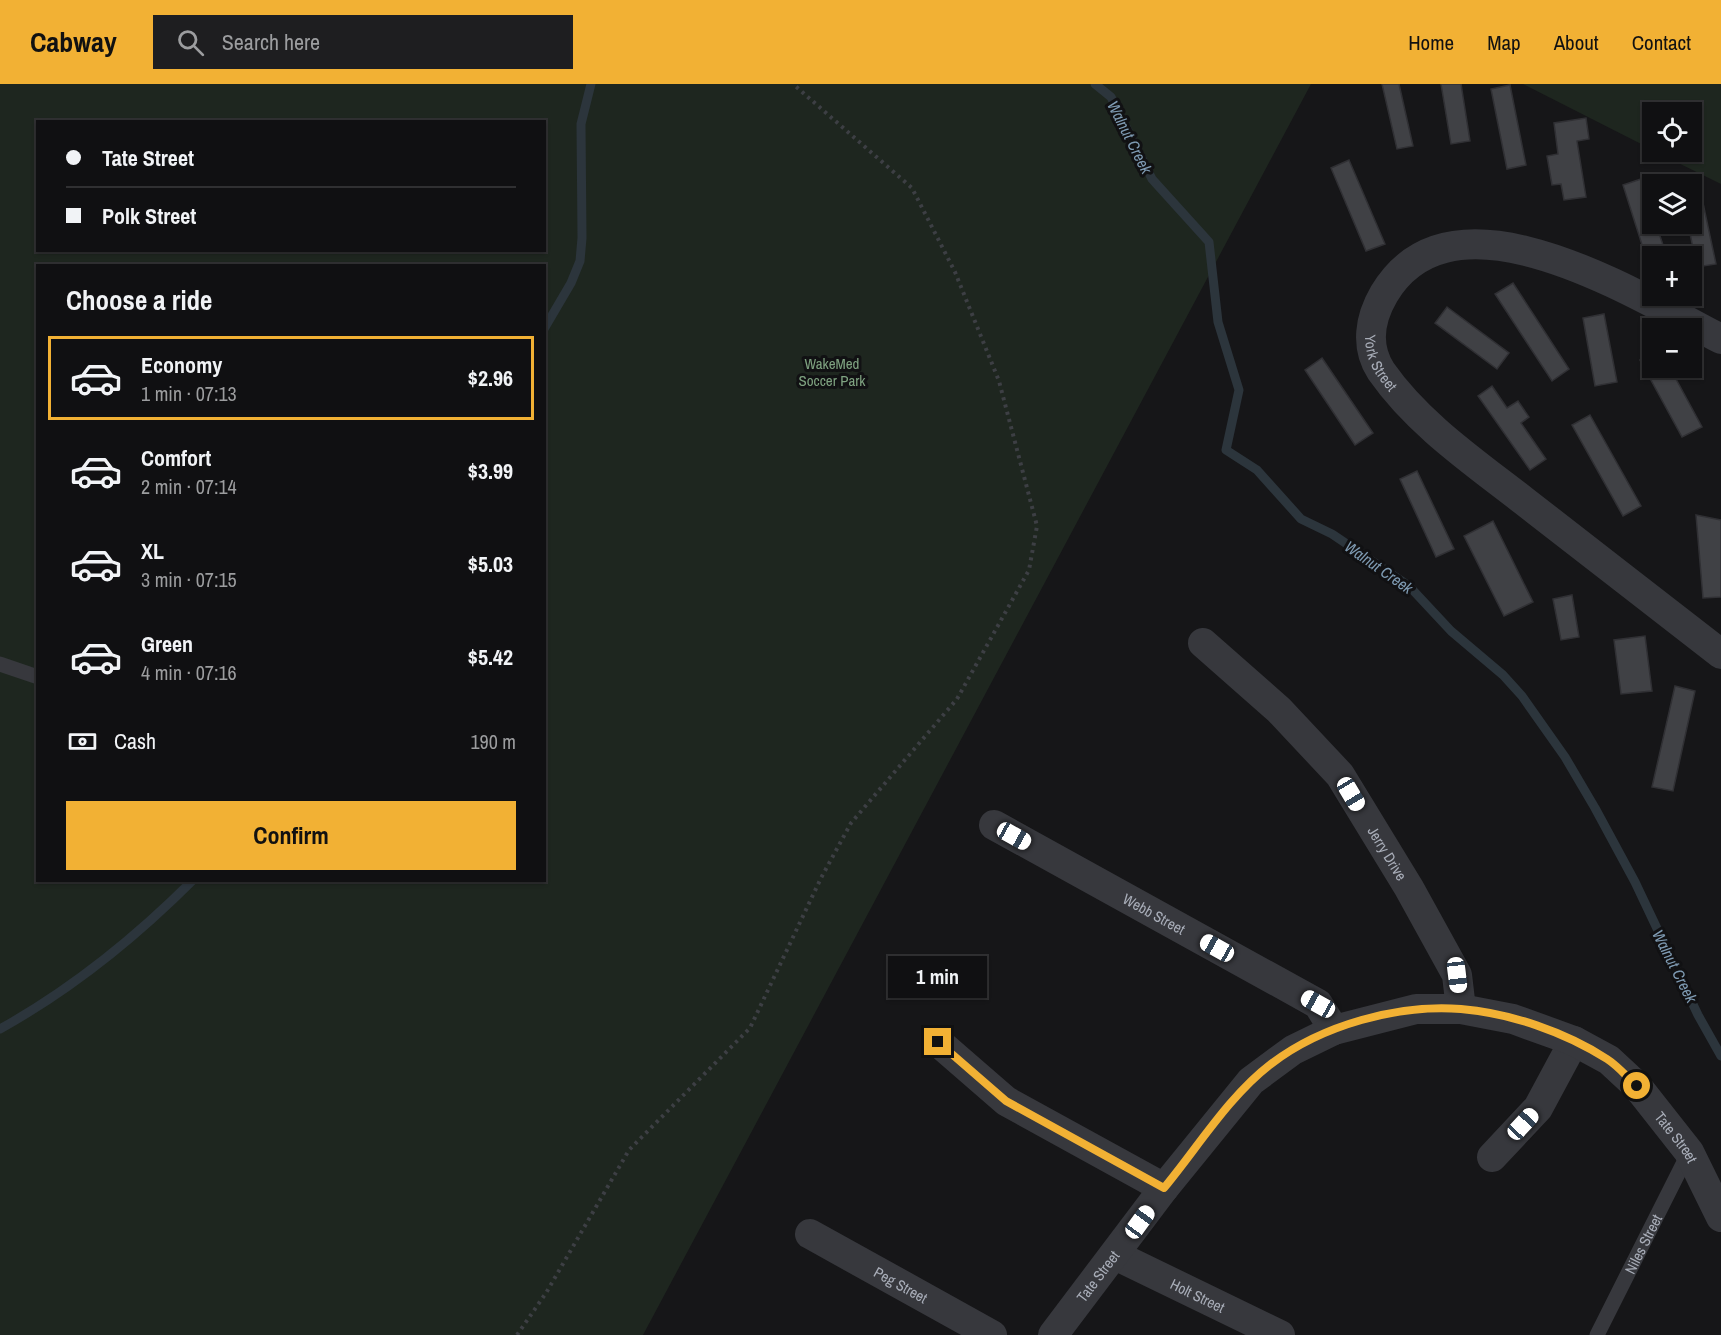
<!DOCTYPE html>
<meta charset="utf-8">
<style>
:root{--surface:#101012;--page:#1e1e20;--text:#f1f3f6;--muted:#9c9d9f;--line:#303032;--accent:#f2b134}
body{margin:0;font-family:"Archivo Narrow",sans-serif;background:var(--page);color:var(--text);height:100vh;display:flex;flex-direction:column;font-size:22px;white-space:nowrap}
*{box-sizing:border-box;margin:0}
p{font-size:20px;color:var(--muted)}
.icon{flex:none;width:33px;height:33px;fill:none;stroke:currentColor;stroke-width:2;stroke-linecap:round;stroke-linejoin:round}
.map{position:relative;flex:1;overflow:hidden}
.side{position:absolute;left:36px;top:180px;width:510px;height:618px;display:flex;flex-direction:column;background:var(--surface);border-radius:0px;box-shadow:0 2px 4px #0004,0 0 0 2px var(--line)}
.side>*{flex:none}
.banner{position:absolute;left:36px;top:36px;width:510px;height:132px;border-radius:0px;box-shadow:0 2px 4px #0004,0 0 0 2px var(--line);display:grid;align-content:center;height:132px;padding:0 30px;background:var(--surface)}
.tools{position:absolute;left:1642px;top:18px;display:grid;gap:12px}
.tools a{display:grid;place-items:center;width:60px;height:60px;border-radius:0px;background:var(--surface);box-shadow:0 2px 4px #0004,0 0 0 2px var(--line);font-size:30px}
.end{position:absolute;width:27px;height:27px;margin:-14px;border:8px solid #f2b134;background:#111;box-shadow:0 0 0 3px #111}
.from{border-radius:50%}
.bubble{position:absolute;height:42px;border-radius:0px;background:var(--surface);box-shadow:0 2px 4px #0004,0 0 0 2px var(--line);font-size:20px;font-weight:700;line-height:42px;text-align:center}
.car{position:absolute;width:18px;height:36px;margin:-18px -9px;border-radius:8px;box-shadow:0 0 4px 2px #0007;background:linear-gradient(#fff 24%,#345 0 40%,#fff 0 76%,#345 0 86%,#fff 0)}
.banner b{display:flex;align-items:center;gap:21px;height:57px;font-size:22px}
.banner b+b{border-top:2px solid var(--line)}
.banner i{width:15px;height:15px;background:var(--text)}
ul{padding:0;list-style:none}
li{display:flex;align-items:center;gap:18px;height:84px;margin:0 12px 9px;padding:0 18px;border:3px solid transparent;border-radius:0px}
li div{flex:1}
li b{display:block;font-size:22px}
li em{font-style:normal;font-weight:700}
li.active{border-color:var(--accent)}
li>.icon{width:54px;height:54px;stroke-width:1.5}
h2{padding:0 30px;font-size:27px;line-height:72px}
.pay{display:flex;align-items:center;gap:15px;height:66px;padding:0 30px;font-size:22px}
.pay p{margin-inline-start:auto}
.primary-button{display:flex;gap:12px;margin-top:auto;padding:12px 30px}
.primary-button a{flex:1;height:69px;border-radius:0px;background:var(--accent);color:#111;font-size:24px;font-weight:700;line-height:69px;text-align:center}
header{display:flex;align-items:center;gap:36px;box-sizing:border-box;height:84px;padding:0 30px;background:var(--accent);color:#111}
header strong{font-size:28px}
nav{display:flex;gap:33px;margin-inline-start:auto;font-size:21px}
.search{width:420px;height:54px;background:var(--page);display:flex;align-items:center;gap:15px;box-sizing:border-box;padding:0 21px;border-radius:0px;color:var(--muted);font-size:22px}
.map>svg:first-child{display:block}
</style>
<header>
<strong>Cabway</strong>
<div class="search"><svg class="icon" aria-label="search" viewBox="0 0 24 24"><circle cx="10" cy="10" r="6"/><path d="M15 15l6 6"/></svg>Search here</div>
<nav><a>Home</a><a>Map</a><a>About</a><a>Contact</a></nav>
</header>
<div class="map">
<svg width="1721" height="1251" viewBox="0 0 1721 1251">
<rect width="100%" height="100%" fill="#161618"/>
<path fill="#1e261f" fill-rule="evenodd" d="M0 0H1311L643 1251H0ZM38 38H544V166H38ZM38 182H544V796H38Z
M1523 0H1721V100L1656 68H1692V28H1653V66Z"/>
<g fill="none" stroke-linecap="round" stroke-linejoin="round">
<path stroke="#2c353c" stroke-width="9" d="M1095 0 1111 13 1152 95 1209 158 1218 238 1239 306 1226 366 1257 386 1301 435 1332 450 1409 502 1451 547 1503 591 1522 612 1565 673 1595 724 1635 798 1698 931 1721 972
M544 245 571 199 580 177 582 154 581 40 591 0
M0 945C72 905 135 854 193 796"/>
</g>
<path fill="#404145" stroke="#303034" stroke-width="1.5" d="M1382 0H1399L1413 62 1397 65Z
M1441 0H1461L1470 57 1451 60Z
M1510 1 1526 81 1507 85 1491 5Z
M1586 34 1589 55 1577 57 1586 113 1564 116 1561 100 1552 101 1547 72 1558 70 1554 39Z
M1349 76 1385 160 1366 167 1331 84Z
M1697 91 1716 180 1697 183 1688 140H1692V100H1680L1679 95Z
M1641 95 1653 131V140H1656L1663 161 1644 167 1623 101Z
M1513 199 1569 285 1552 297 1495 210Z
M1447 223 1509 269 1497 285 1435 239Z
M1604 230 1617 298 1595 302 1583 234Z
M1653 269V284H1670L1702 343 1682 353 1640 276Z
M1322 274 1373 349 1355 361 1305 286Z
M1492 302 1507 324 1518 317 1529 333 1521 339 1546 375 1530 386 1478 312Z
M1590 331 1641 422 1623 432 1572 341Z
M1417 387 1454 465 1436 473 1400 395Z
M1696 431 1721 436V513L1703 514Z
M1493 437 1533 518 1504 532 1464 452Z
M1572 511 1579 553 1561 556 1553 515Z
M1645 552 1652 607 1621 610 1614 556Z
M1675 602 1695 607 1673 707 1652 703Z"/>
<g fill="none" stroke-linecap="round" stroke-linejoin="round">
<path stroke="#3d3f44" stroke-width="4" stroke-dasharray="3 4.5" stroke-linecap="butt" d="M517 1251 546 1209 629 1066 750 944 821 794 851 739 957 615 1029 486 1037 442 999 297 955 188 912 104 793 0"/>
<g stroke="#37383d" stroke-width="15">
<path d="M0 580 38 593"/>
<path id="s1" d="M1597 1251 1689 1068"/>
</g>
<g stroke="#37383d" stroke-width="30">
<path id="s2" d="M1721 255C1637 212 1453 94 1384 210 1370 234 1365 262 1381 287 1418 340 1474 378 1524 417 1590 468 1655 519 1721 570"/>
<path id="s3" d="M1203 559 1279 626 1340 691 1409 804 1457 891 1461 925"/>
<path id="s4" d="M994 741 1318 920 1334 946"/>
<path d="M938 958 1006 1017 1164 1104"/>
<path d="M1492 1073 1538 1024 1574 957"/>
<path id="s5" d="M810 1150 992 1251"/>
<path id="s6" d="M1115 1171 1280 1251"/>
<path id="s7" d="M1053 1251 1164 1104 1251 997 1293 966 1334 946 1416 925H1461L1513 935 1574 957 1609 976 1637 1002 1689 1068 1721 1133"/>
</g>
</g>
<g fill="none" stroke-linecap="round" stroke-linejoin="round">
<path stroke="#f2b134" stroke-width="8" d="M938 958 1006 1017 1164 1104C1198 1063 1229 1012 1271 980 1322 941 1398 920 1461 925 1510 929 1565 948 1607 975 1618 982 1627 993 1637 1002"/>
</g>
<g text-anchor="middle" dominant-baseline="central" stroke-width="6" stroke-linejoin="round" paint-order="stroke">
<g font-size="15" fill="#a8adb8" stroke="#111113">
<text stroke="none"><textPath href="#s2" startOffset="448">York Street</textPath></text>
<text stroke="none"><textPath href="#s3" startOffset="282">Jerry Drive</textPath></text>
<text stroke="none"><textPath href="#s4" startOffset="183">Webb Street</textPath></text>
<text stroke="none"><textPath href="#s7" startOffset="810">Tate Street</textPath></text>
<text stroke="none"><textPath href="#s1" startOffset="102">Niles Street</textPath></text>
<text stroke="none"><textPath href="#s7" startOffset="74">Tate Street</textPath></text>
<text stroke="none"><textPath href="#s5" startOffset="104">Peg Street</textPath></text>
<text stroke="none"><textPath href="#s6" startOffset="92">Holt Street</textPath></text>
</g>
<g font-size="15" fill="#7fa381" stroke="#111113">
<text x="832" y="279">WakeMed<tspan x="832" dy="17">Soccer Park</tspan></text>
</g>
<g font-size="16" font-style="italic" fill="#7f9bb3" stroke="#111113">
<text transform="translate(1130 53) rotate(63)">Walnut Creek</text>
<text transform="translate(1379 483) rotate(35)">Walnut Creek</text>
<text transform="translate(1675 882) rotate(63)">Walnut Creek</text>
</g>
</g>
</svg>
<div class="tools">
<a><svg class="icon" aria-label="locate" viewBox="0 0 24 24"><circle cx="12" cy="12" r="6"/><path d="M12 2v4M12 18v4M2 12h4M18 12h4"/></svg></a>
<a><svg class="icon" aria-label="layers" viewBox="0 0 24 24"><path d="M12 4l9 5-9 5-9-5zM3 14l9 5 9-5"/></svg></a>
<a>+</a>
<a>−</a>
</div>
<i class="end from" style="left:1637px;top:1002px"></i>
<i class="end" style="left:938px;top:958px"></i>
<div class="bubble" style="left:888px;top:872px;width:99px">1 min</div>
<i class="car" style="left:1351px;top:710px;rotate:149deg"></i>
<i class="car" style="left:1014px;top:752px;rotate:119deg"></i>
<i class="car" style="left:1217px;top:864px;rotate:299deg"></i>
<i class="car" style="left:1457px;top:891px;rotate:173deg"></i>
<i class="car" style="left:1318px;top:920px;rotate:299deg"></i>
<i class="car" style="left:1523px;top:1040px;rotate:43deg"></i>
<i class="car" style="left:1140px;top:1138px;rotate:36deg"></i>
<div class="banner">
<b><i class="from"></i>Tate Street</b>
<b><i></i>Polk Street</b>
</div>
<section class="side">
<h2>Choose a ride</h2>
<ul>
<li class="active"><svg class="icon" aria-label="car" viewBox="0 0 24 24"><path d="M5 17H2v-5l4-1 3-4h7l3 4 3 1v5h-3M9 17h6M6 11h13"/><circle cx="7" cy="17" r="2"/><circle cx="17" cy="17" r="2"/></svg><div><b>Economy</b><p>1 min · 07:13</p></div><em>$2.96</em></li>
<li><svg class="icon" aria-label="car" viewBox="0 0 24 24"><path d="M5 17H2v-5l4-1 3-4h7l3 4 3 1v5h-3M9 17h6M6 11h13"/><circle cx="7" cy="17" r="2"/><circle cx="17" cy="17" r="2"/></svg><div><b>Comfort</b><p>2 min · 07:14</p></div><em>$3.99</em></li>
<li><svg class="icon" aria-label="car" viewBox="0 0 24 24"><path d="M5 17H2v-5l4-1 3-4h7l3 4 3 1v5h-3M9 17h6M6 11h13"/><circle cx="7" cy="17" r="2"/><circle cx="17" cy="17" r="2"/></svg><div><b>XL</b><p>3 min · 07:15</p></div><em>$5.03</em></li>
<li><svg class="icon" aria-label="car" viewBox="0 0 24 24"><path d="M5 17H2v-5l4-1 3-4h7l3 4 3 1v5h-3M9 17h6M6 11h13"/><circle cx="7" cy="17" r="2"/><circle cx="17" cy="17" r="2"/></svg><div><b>Green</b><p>4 min · 07:16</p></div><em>$5.42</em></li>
</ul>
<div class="pay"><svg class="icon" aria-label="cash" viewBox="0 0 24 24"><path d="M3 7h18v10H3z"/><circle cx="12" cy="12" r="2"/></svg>Cash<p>190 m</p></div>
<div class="primary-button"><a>Confirm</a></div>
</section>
</div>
